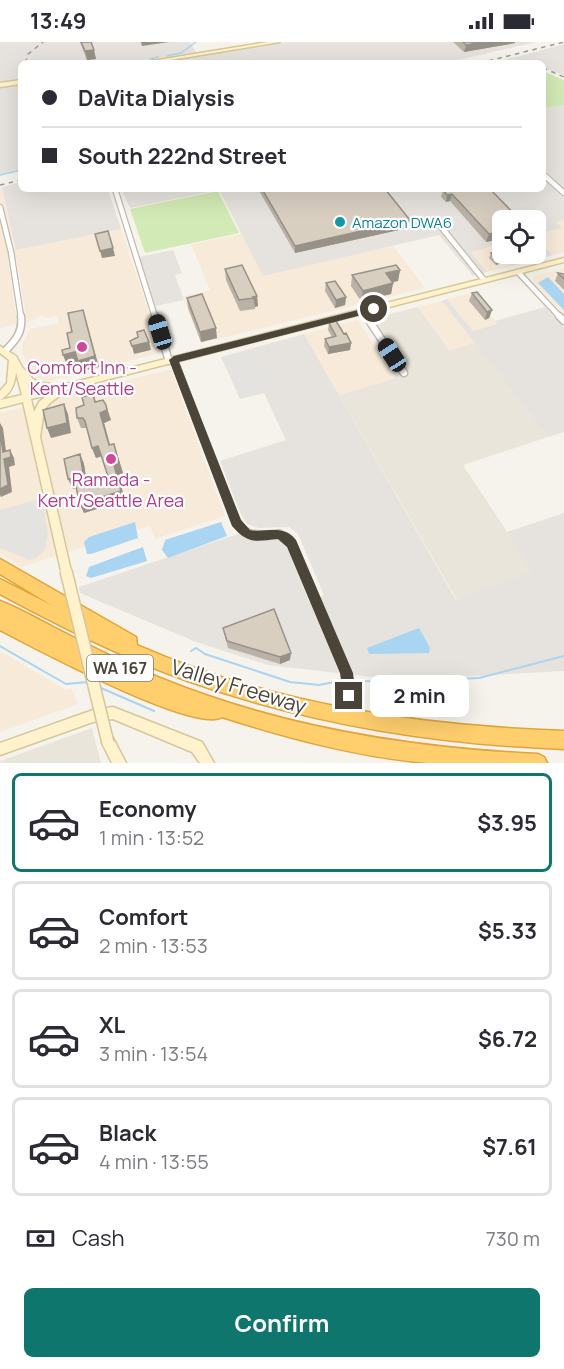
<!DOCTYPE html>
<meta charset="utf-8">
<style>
:root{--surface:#fff;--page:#f7f7f7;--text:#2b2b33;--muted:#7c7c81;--line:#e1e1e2;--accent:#0f766e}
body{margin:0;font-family:Manrope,sans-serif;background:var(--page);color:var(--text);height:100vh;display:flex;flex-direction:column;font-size:22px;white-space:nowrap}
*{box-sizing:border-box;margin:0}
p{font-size:20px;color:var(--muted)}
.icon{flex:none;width:33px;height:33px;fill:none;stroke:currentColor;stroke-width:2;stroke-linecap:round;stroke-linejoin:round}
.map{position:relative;height:721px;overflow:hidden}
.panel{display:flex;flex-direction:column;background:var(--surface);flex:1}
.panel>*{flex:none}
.banner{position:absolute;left:18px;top:18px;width:528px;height:132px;border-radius:9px;box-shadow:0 6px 24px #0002;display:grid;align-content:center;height:132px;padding:0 24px;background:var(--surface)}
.buttons{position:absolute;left:492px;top:168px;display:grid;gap:12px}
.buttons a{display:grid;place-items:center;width:54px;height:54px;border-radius:9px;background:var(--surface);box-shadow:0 6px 24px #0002;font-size:30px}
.end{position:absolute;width:27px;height:27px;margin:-14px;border:8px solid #4b4439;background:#fff;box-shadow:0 0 0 3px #fff}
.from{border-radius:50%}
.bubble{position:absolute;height:42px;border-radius:9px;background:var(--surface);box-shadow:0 6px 24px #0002;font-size:20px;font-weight:700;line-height:42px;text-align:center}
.car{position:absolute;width:18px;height:36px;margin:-18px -9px;border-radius:8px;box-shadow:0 0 4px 2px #0007;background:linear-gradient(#222 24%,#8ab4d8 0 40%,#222 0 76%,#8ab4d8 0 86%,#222 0)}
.banner b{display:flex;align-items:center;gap:21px;height:57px;font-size:22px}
.banner b+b{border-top:2px solid var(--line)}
.banner i{width:15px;height:15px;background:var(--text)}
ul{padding:10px 0 0;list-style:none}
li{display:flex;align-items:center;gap:18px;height:99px;margin:0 12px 9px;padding:0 12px;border:3px solid var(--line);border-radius:9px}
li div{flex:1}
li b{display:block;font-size:22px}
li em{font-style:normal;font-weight:700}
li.current{border-color:var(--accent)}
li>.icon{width:54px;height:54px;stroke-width:1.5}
.pay{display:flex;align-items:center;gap:15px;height:66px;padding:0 24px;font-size:22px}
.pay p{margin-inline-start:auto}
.cta{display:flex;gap:12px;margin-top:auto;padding:12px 24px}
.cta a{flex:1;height:69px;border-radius:9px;background:var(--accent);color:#fff;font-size:24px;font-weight:700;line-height:69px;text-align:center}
.status{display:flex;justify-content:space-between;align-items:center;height:42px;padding:0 30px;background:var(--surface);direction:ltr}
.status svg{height:16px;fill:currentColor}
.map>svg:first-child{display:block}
</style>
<div class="status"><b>13:49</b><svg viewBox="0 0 49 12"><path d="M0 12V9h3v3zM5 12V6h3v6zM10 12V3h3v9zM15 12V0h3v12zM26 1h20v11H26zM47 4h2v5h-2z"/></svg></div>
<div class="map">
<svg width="564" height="721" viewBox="0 0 564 721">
<rect width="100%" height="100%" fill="#f6f3ec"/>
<path fill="#eae5da" d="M418 265 449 308 475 301 548 395 463 423 533 529 457 558 339 353 396 336 390 326 403 322 373 276Z
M92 686 101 721H0V719Z"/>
<path fill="#f7ead8" d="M0 145H2L8 164 16 208 121 187 160 303 159 309 156 312 46 340 36 336 22 311V303L30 287 59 281 57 274 48 276 40 274 27 281 16 214 8 216 17 282 0 286Z
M564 178V210L553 213 536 192 561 186 555 180Z
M242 192 263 233 393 204 425 246 201 301 183 254 210 248 191 202Z
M493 204 511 224 487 230 470 210Z
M564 226V272L533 240V236L535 234Z
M472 251 498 282 473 289 447 257Z
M442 259 475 301 449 308 418 265Z
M358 278 396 336 339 353 304 292Z
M171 327 225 474 155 497 150 484 21 525 0 511V371Z
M0 609 66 648 71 646 78 662 0 690Z"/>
<path fill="#e6e2dd" d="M0 0H190L196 10 125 21H21V37L0 40Z
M288 0H536L445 21H155Z
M564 2V33L543 26V21L502 19Z
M21 42V127L0 132V45Z
M564 63V146L543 127V67Z
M543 136 564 155V178L556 180 562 186 536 192V178H502V212H536V195L553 213 511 224 493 204 471 210 487 230 473 234 439 193 263 234 219 148 130 166 121 147H543Z
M21 140V147H108L121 187 16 208 2 145Z
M173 208 182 231 175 233 184 258 155 264 139 215Z
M447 257 473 289 497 282 495 279 545 265 564 286V390L548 395 442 259Z
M304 292 456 558 532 529 507 490 564 471V629L397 638 268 623 196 600 80 551 79 545 238 492 260 498 280 496 285 501 309 560 324 553 298 492 289 485 259 486 247 482 240 470 220 419 286 398 264 351 240 357 221 315Z"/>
<path fill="#d2eab5" d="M543 29 564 38V63L543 67Z
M218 149 239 191 145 211 130 167Z"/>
<path fill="#e5e3e0" d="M257 306 276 347 243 356 225 315Z
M42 456 48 492 45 508 36 516 29 518 0 506V468Z"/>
<path fill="#a9d4f2" d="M548 235 564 252V268L538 241Z
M135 480 138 496 91 512H87L84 500 89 495Z
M221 480 227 494 168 516 162 508 165 498Z
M143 505 147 519 91 536 86 534 89 525Z
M419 586 430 606 429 611 369 612 367 606Z"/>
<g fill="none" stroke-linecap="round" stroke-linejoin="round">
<path stroke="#a9d4f2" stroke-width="1.5" d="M167 14 181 11 196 0
M150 17 158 15
M125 20 138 19
M0 133 21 128"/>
<path stroke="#a9d4f2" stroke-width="2" d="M0 604 66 642 88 640
M191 609 196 606 205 612 290 640 319 643 344 638
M349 638 380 640 479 636 564 614
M101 646 154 669"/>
<defs>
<path id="street-far2" d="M543 132 564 151
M115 147 155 275
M0 165 11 210 21 275
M442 186 484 238
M518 230 560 275
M363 269 367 275"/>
<path id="street-far1" d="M155 274 169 319
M366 274 404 331
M559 274 564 279
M5 309C16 298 23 290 21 274
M174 318 232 471"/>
<path id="street" d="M232 470C242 497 254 494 279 492L292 502 346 631 349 654"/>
<path id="secondary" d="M268 0H280L152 21H139Z
M21 38V42L0 45V41Z
M564 216V220L63 349 62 352 50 361 44 368 40 395 71 529 70 533 66 534 62 533 23 360 0 366V358L22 353 16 330C15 342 11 352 0 358V349L7 341 9 318 0 311V304L16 314 22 325 33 337 40 341 51 342 55 345ZM28 342 42 348 30 351ZM47 353 39 360 34 370 31 357Z
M113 665 202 700 214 721H200L192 710 113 677 93 680 0 713V701L93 668Z
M108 695 113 696 126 721H112L102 701 103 696Z"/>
<path id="highway" d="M0 517 136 595 137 603C271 662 418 684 564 689V707C434 702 308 682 185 638 121 615 60 584 0 552V537L53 564 0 532Z
M0 559C18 566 36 576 53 585 88 603 124 621 160 636 280 685 409 706 538 712L544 715 547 721C507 721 467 721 428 721 358 715 288 696 222 675 195 692 33 605 0 588Z"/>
</defs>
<use href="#street-far2" stroke="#c2bbae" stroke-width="7"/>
<use href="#street-far1" stroke="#c2bbae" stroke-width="9"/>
<use href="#street" stroke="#c2bbae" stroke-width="10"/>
<use href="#secondary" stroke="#d6c79b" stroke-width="3"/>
<use href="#highway" stroke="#e0a43c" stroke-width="3"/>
<use href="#street-far2" stroke="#fff" stroke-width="4.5"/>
<use href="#street-far1" stroke="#fff" stroke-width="6"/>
<use href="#street" stroke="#fff" stroke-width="8"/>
<use href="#secondary" fill="#fff3cd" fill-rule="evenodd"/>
<use href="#highway" fill="#ffcf6e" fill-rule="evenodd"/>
<path stroke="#9a9a9a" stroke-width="1.5" stroke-dasharray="4.5 4.5" stroke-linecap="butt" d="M26 21 27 13 43 0
M480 21 564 0
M543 26 564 35
M0 143 21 138"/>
<defs>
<path id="secondary-bridge" d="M66 529 108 701"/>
</defs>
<use href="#secondary-bridge" stroke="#d6c79b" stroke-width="14" stroke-linecap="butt"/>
<use href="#secondary-bridge" stroke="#fff3cd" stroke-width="11"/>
</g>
<path fill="#bab2a6" d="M80 0H91L96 17 87 18Z
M453 0H515V1L464 10Z
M258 147H385L408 186 295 211Z
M445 147 502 178V204H501L496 198 486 200 450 159 446 160 441 155 443 148Z
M491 211 502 221 496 223 489 216Z
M225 227 257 254 258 264 255 265V267L240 269 226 238Z
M400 228 398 239 392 240 393 241 391 252 361 259 351 244 352 233Z
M558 231 564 232V248L555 239Z
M326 241 346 255 345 263 335 266 325 249Z
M472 251 492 268 489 276 485 278 469 259Z
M187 256 217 296 201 300 188 266Z
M329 281 344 292 351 301 350 308 328 312 324 304 325 297 332 295 328 288Z
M93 352 96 360 109 373 111 378 104 381 110 403 117 412 123 431 118 433 125 458 84 471 80 462 76 446 73 447 80 412 84 422 87 443 109 437 102 414 96 416 92 406 87 386H81L77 376 84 363Z
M223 586 290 618 280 622 228 606Z"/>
<path fill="#979187" d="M141 0H169L142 4Z
M482 0H515V1L464 10 466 3Z
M94 8 96 17 87 18 85 9Z
M452 152 450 159 446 160 447 153Z
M410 178 408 186 295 211V204Z
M498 190 496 198 486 200 489 192Z
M113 206 115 214 102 216 100 209Z
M504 216 502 221 496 223 497 217Z
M400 228 398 239 384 242 386 231Z
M393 241 391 252 361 259 363 249Z
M257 254 258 264 255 265 253 255Z
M346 255 345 263 335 266 336 258Z
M83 268 99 325 82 329 78 320 67 323 63 313 75 310Z
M492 268 489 276 485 278 487 270Z
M216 286 217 296 201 300 200 290Z
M149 300 151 308 134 312 132 304Z
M351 301 350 308 328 312 329 305Z
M64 362 68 372 71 391 51 396 47 386Z
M106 363 111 378 104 381 113 413 100 371Z
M0 381 3 386 7 417 10 408 14 416 15 423 9 425 12 450 1 455 0 453V447L4 417 0 388Z
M114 402 123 431 118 433 125 458 84 471 80 462 121 449 114 423Z
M98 404 102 414 96 416 92 406Z
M80 412 84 422 89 454 85 444Z
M74 436 78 445 73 447 68 437Z
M291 611 290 618 280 622V615Z"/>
<path fill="#d8cfc1" stroke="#979187" stroke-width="1.5" d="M81 0H91L94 8 85 9Z
M463 0H482L466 3Z
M262 147H385L410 178 295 204Z
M445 147H490L520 178H502V195L498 190 489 192 452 152 447 153 443 148Z
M108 189 113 206 100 209 95 192Z
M497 210 504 216 497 217 491 211Z
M242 223 257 254 253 255 254 256 239 258 225 227Z
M396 223 400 228 386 231 393 241 363 249 352 233Z
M558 231 564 232V237Z
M335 239 346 255 336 258 326 241Z
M477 250 492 268 487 270 472 251Z
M202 252 216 286 200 290 187 256Z
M83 268 95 314 78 319 75 310 63 313 62 308 70 306 67 291 72 290 68 271Z
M336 279 344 292 346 291 351 301 329 305 325 297 336 294 329 281Z
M144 288 149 300 132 304 130 299 138 295 137 290Z
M93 352 95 360 103 358 106 363 107 368 100 371 109 403 114 402 119 422 114 423 121 449 80 462 74 436 68 437 64 417 80 412 85 444 109 437 98 404 92 406 85 379 83 376H77L76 366 84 363 82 355Z
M64 362 67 381 47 386 43 368Z
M0 388 3 410 10 408 11 415 4 417 8 443 0 447Z
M274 567 291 611 280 615 227 599 223 586Z"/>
<path fill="#4b4439" d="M374 264H377V269L179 320 241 478 250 488C268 491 283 482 296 498L353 631 356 654 354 659 349 661 344 659 340 631 287 505 278 497C255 499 249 503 232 484L169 318 174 314Z"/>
<circle fill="#0f9aa8" stroke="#fff" stroke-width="2" cx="340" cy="180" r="6"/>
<g fill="#d1479c" stroke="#fff" stroke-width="2">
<circle cx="82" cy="305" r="6"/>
<circle cx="111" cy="417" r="6"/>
</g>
<g text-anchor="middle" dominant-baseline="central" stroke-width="4.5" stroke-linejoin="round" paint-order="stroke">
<g font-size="15" fill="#0d838f" stroke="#fff" text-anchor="start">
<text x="352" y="180">Amazon DWA6</text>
</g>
<rect fill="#fff" stroke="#817c74" stroke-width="1.5" x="87" y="613" width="66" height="26" rx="4.5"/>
<g font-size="16" font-weight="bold" fill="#4b4439">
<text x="120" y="626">WA 167</text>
</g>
<g font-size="18" fill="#b23c85" stroke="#fff">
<text x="82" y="325">Comfort Inn -<tspan x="82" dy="21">Kent/Seattle</tspan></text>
<text x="111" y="437">Ramada -<tspan x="111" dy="21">Kent/Seattle Area</tspan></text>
</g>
<g font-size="21" fill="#4b4439" stroke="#fff">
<text transform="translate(239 644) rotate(17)">Valley Freeway</text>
</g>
</g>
</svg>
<div class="buttons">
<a><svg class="icon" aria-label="locate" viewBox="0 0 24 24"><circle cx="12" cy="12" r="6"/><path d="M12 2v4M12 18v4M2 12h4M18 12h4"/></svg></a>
</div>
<i class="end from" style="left:374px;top:267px"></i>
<i class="end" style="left:349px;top:654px"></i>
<div class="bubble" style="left:370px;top:633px;width:99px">2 min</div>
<i class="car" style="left:160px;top:290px;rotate:343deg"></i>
<i class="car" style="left:392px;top:313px;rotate:327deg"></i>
<div class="banner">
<b><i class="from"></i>DaVita Dialysis</b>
<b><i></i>South 222nd Street</b>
</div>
</div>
<section class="panel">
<ul>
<li class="current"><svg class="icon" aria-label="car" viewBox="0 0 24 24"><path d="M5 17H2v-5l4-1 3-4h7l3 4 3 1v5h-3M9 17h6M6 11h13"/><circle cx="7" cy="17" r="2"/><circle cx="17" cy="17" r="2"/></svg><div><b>Economy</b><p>1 min · 13:52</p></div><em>$3.95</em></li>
<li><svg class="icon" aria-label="car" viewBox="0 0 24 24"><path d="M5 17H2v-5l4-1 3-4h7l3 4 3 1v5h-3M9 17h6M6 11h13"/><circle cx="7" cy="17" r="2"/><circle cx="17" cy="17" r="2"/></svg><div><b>Comfort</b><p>2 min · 13:53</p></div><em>$5.33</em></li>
<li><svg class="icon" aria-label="car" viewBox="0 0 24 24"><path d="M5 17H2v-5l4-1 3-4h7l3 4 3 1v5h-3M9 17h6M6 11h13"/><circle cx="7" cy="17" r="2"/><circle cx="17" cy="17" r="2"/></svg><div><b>XL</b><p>3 min · 13:54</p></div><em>$6.72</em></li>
<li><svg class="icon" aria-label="car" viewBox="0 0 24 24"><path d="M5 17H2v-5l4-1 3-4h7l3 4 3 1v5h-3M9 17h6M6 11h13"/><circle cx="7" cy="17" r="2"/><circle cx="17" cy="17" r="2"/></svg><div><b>Black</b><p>4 min · 13:55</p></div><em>$7.61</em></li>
</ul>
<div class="pay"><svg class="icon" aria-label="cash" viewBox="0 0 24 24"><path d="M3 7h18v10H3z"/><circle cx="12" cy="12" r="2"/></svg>Cash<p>730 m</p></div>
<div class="cta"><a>Confirm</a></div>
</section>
